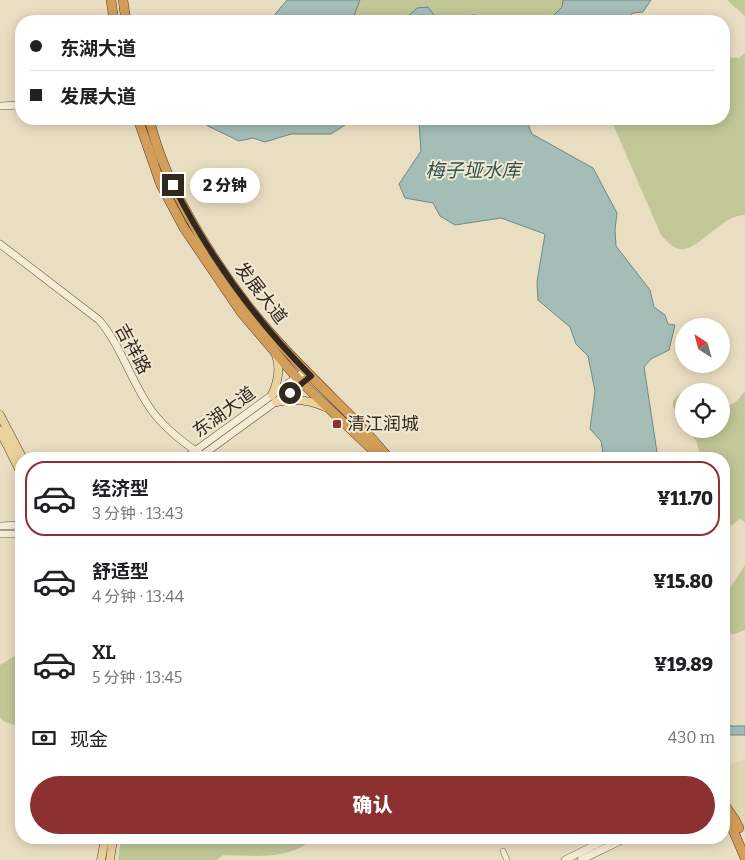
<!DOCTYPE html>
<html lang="zh">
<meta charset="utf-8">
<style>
:root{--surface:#fff;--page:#f6f6f6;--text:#202124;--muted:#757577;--line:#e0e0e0;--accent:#8c3031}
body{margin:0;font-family:Bitter,"Noto Sans SC",serif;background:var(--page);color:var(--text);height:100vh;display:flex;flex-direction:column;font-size:19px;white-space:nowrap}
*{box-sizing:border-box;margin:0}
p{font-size:16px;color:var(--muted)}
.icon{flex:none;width:28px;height:28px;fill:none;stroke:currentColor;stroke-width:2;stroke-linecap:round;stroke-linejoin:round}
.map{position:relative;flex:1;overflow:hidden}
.sheet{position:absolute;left:15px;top:452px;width:715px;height:392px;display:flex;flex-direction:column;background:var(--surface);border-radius:20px;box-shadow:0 2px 12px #0003}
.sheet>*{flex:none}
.guide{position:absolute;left:15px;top:15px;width:715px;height:110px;border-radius:20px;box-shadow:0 2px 12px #0003;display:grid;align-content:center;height:110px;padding:0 15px;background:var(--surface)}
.needle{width:32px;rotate:324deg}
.controls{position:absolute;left:675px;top:318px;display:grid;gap:10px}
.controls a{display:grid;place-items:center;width:55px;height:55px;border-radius:50%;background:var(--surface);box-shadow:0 2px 12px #0003;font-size:25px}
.end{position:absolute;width:22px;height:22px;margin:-11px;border:6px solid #33281e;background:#fff;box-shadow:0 0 0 2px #fff}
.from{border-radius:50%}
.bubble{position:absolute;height:35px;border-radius:18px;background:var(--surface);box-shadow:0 2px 12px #0003;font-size:16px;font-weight:800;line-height:35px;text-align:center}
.guide b{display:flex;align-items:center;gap:18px;height:48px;font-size:19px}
.guide b+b{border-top:1px solid var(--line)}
.guide i{width:12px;height:12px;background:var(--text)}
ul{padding:9px 0 0;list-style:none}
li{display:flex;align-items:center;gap:15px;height:75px;margin:0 10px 8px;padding:0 5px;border:2px solid transparent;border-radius:20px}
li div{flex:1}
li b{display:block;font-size:19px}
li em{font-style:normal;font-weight:800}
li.on{border-color:var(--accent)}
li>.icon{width:45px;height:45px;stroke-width:1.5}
.pay{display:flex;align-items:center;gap:12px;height:55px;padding:0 15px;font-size:19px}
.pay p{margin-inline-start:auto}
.primary-button{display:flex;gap:10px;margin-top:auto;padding:10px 15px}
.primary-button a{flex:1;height:58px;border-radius:30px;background:var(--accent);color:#fff;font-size:20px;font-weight:800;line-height:58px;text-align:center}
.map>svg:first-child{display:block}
</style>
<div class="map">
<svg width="745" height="860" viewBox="0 0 745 860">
<rect width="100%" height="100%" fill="#eadec2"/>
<path fill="#dfd7b0" d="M745 759V831L738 816 724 795V767Z"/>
<path fill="#c1c797" d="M360 0H563L562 7 548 21H484L482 17 474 15 437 19 417 8 403 21H372L369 19 366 21H352Z
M727 0H745V16Z
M745 53V215C722 214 698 252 680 249 672 248 666 240 661 235L612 122 613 119H724V57L739 58Z
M745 391V522L740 519 732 525 724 527V459H701L697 443 689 429H721V407C737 404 736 402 745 391Z
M684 392V423L673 407V401L678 395Z
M745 565V630L734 634 724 633V597Z
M21 652V727L5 722 0 718V665Z
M121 839H200L216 841 218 839H313C289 860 255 856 223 855L217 860H118Z"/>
<path fill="#a4bdb6" stroke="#6c8a83" d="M287 0H360L352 21H266L272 18Z
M563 0H651L643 12 633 13 625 21H548L562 7Z
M428 7 437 19 474 15 482 17 484 21H403L417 8Z
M200 119H354L331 134H291L265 142 253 138 239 141 208 126Z
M414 119H529L527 122 532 134 593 168 617 213 615 230 616 246 650 290 654 307 665 315 668 324 675 325 669 350 651 359 644 367 658 459H604L601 441 590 429 595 391 588 356 576 344 570 327 538 300 537 282 545 234 501 218 455 225 440 216 433 203 405 198 399 184 421 151 419 123Z
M724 724 732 726H745V735H724Z"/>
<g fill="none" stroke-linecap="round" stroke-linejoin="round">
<defs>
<path id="street" d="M503 851 507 860"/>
<path id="secondary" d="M0 106 21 105
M0 244 99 320C122 347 131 382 152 411 167 431 187 445 207 459
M184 459 305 371
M197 459 311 376
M0 526 21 525
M0 534H21
M565 860 607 839
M581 860 624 839"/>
<path id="primary" d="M272 395C278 382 281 369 276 355
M276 402C294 398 309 399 325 407
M0 415 23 459
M0 431 21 473
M101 860 105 839
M110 860 113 839"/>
<path id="highway" d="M111 0 114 21
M123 0 126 21
M138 119 161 185 184 228 241 312 297 378 382 459
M149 119C153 133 157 148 163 162 181 209 217 266 248 306 279 346 316 381 352 417 365 430 377 445 390 459
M724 804 735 820 739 828
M724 815 730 823 745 858"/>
</defs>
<use href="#street" stroke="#82705b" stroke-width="6"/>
<use href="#secondary" stroke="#64513e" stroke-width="8"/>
<use href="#primary" stroke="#503e2f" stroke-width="9"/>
<use href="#highway" stroke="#503e2f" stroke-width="10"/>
<use href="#street" stroke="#f5ecd5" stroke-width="5"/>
<use href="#secondary" stroke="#f5ecd5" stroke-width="7"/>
<use href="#primary" stroke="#ead29d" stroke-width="8"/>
<use href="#highway" stroke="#d39e59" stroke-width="9"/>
</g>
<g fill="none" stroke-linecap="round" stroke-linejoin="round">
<path stroke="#33281e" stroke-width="6" d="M173 185C209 256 255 320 311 376L290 393"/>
</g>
<rect fill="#8c3031" stroke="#f2e8d1" stroke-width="2" x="332" y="419" width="10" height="10" rx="2.5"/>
<g text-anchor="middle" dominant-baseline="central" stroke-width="4" stroke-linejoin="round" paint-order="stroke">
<g font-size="18" fill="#33281e" stroke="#f2e8d1">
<text transform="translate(261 293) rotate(52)">发展大道</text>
<text transform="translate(133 349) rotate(61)">吉祥路</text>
<text transform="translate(224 412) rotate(-36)">东湖大道</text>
</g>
<g font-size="18" fill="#33281e" stroke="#f2e8d1" text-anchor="start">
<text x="347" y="424">清江润城</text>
</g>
<g font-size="19" font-style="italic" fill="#2e5250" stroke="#f2e8d1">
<text x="473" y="170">梅子垭水库</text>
</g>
</g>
</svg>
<div class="controls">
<a><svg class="needle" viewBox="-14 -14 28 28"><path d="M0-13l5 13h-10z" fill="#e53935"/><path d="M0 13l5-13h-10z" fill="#757577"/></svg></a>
<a><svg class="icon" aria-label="locate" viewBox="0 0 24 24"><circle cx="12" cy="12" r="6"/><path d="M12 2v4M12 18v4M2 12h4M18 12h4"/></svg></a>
</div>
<i class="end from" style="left:290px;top:393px"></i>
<i class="end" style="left:173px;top:185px"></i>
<div class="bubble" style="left:190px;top:168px;width:70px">2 分钟</div>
<div class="guide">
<b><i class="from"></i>东湖大道</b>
<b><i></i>发展大道</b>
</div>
<section class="sheet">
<ul>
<li class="on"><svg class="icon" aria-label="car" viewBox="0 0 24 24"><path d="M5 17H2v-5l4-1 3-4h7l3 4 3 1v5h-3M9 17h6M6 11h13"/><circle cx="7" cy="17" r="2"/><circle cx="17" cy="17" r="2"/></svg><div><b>经济型</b><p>3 分钟 · 13:43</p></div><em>¥11.70</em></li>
<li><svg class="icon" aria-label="car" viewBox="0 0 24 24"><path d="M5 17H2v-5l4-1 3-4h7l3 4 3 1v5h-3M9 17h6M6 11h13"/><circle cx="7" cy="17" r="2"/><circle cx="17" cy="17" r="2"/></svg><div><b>舒适型</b><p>4 分钟 · 13:44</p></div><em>¥15.80</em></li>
<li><svg class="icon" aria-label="car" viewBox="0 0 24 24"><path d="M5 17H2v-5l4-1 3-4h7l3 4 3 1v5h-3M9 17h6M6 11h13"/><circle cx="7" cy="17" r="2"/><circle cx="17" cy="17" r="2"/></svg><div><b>XL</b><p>5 分钟 · 13:45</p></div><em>¥19.89</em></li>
</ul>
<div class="pay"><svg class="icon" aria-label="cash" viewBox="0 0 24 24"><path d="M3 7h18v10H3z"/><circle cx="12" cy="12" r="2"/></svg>现金<p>430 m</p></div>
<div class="primary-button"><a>确认</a></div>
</section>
</div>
